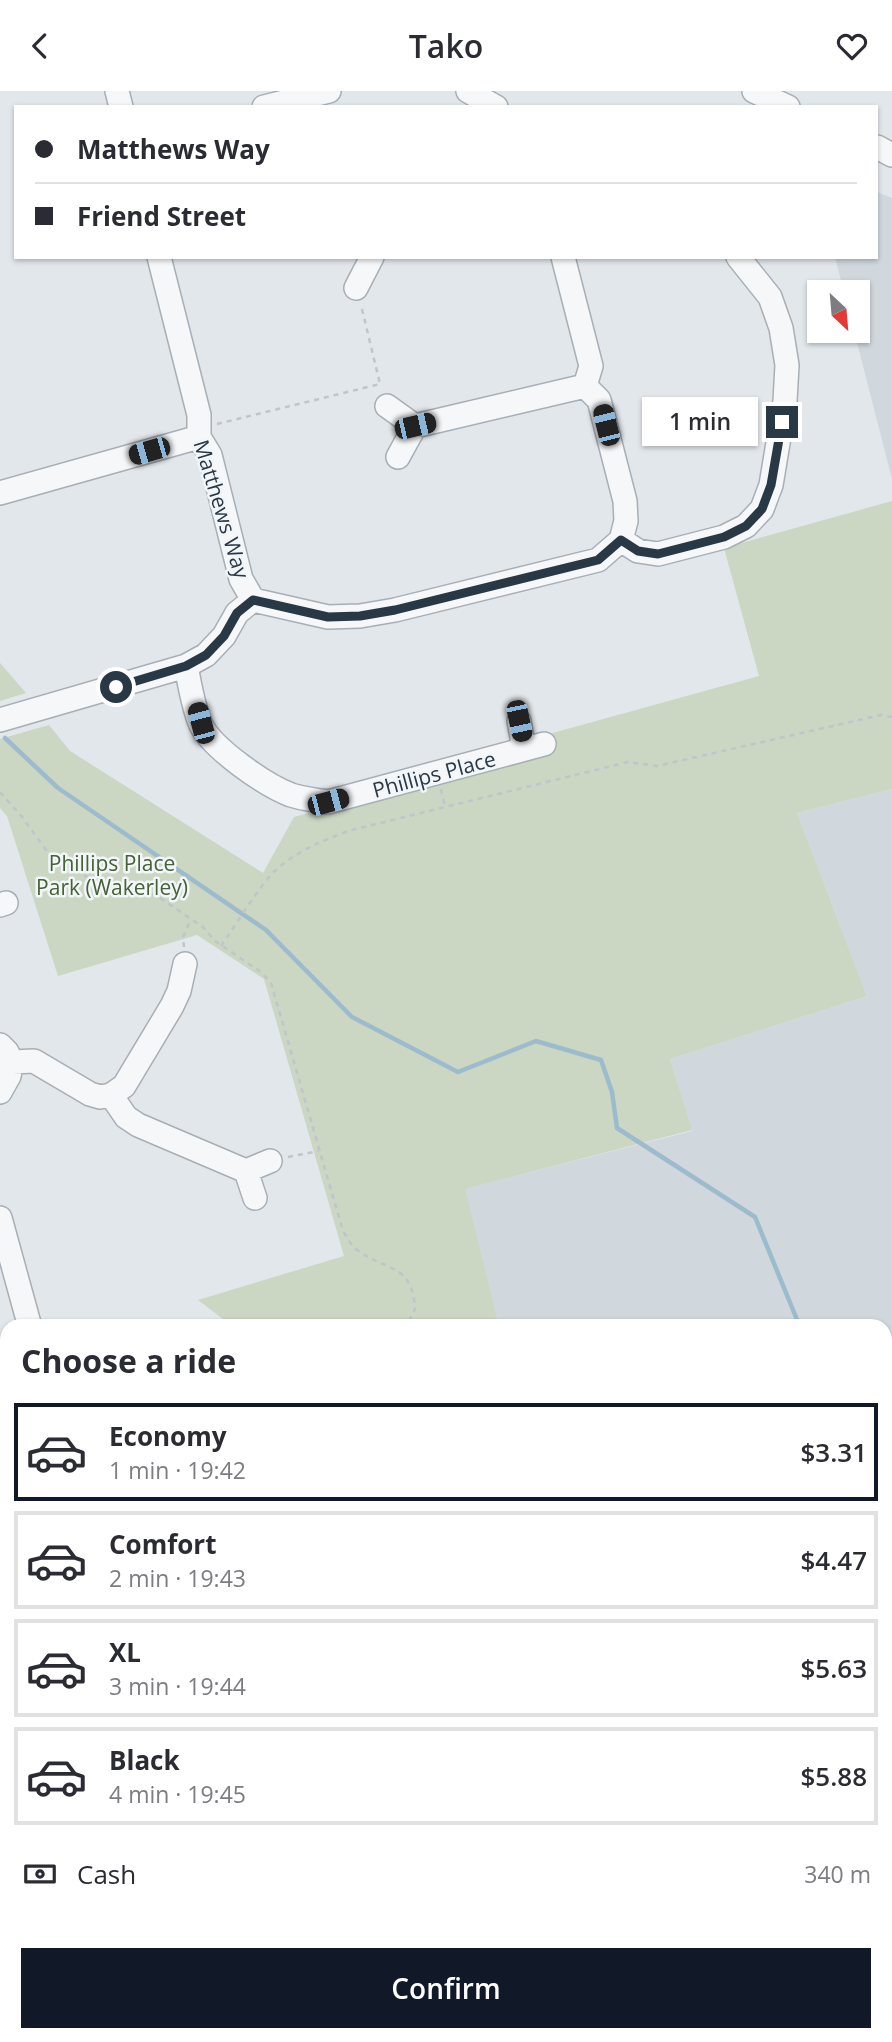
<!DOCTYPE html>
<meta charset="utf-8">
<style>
:root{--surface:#fff;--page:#f2f2f3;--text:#2b2b33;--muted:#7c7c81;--line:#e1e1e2;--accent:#111827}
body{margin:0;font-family:"Open Sans",sans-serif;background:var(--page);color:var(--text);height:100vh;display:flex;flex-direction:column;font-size:26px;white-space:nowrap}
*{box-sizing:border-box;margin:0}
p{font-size:23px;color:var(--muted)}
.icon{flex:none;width:38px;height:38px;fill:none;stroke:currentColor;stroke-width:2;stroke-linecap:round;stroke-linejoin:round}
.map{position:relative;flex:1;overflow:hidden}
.drawer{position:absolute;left:0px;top:1228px;width:892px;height:723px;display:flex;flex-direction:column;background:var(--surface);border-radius:21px 21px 0 0;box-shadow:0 2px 5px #0004}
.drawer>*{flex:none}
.guide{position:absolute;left:14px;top:14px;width:864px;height:154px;border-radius:0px;box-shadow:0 2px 5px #0004;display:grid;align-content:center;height:154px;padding:0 21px;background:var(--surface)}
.needle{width:46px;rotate:154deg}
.controls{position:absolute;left:807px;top:189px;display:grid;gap:14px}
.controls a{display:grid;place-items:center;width:63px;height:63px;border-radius:0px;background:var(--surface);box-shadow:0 2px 5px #0004;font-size:35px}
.end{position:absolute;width:32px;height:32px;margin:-16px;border:9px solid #293845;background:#fff;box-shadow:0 0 0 4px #fff}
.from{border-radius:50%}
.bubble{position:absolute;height:49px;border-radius:0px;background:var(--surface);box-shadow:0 2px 5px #0004;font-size:23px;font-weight:600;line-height:49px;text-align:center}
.car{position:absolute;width:21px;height:42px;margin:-21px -10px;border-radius:9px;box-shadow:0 0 5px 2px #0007;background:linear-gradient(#222 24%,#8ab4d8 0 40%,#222 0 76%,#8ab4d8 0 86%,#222 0)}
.guide b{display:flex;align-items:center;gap:24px;height:66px;font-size:26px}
.guide b+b{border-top:2px solid var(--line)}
.guide i{width:18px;height:18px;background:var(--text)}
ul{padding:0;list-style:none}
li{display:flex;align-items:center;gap:21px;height:98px;margin:0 14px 10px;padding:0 7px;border:4px solid var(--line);border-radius:0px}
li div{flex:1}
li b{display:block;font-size:26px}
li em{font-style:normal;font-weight:600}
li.on{border-color:var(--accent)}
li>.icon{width:63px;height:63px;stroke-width:1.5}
h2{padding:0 21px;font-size:32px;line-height:84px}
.pay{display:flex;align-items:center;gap:18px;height:77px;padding:0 21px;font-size:26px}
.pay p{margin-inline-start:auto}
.action{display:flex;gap:14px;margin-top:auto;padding:14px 21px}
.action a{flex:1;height:80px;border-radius:0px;background:var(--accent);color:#fff;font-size:28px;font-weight:600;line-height:80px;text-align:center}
header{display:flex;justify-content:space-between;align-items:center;height:91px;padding:0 21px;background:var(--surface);font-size:32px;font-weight:600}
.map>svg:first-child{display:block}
</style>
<header><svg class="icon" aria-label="back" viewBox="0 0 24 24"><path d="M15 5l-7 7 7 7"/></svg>Tako<svg class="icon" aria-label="heart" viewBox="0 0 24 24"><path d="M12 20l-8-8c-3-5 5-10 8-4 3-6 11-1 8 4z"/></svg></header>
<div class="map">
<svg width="892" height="1951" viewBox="0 0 892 1951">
<rect width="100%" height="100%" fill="#e2e7eb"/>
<path fill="#d0d7dd" d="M877 101 892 107V388L854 240H858V201H844L835 166H877Z
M892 698V1951H567L564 1944H886V1236L499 1235 464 1098 692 1040 670 968 867 905 797 722Z"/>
<path fill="#cbd6c3" d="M892 410V698L797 722 867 905 670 968 692 1039 465 1098 499 1235H232L198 1209 344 1165 264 888 197 844 58 885 7 725 0 717V648L49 634 70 660 263 782 294 726 552 657 549 643 759 585 724 457Z
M0 572 26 602 0 610Z
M0 1735 7 1741V1944H212L224 1951H0Z
M350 1944H564L567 1951H326Z"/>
<path fill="#9cbccd" d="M0 1786 7 1788V1944H68L58 1951H0Z"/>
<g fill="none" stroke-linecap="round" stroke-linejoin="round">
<path stroke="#9cbccd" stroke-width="4.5" d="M5 647 58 697 266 839 352 926 458 981 536 950 601 969 612 1001 617 1037 755 1126 800 1236
M886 1291 892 1293
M141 1944 149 1951"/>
<defs>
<path id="minor" d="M117 0 121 16
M468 0 496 16
M754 0 788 16
M264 16 329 0
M877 56 892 64
M563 166 591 275 585 295 599 309 625 410 626 430 621 449
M356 197 372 166
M387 315 415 335 398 366
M415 335 585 295
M0 402 199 346
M253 509 328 526 360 525 395 519 598 469 621 449 638 460 658 463 724 446 746 435 762 418 771 394 785 310 787 274 781 237 770 206 738 166
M186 575C190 594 193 616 201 634 213 658 265 694 291 704 303 708 316 709 328 711L544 653
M0 629 186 575 206 564 224 545 237 522 253 509 241 488 210 364 199 346V324L159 166
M519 630 524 658
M0 814 6 812
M0 954 7 961 12 971 9 985 0 1001
M12 971 34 970 90 1003 100 1006 111 1004 126 1026 138 1034 246 1080
M111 1004 124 995 172 915 179 900 185 873
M255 1107 246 1080 270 1070
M0 1127 30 1236
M0 1560 7 1558
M0 1729 7 1735"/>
</defs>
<use href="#minor" stroke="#a7afb6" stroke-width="26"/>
<path stroke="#c0c5ca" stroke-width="2.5" stroke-dasharray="5 5" stroke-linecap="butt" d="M217 333 380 293 361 214
M441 698 445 716
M0 701 22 726 49 763 90 788 157 805 203 836 215 850 261 881 271 892 343 1140C347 1146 350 1153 356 1158 386 1181 412 1171 415 1218L406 1236
M221 855C236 834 258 796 276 779 297 760 322 750 348 740L628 671 657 675 881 624 892 626
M184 856 183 846 191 828
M288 1066 319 1060
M0 1404 7 1402
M115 1951 123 1944"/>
<use href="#minor" stroke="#f5f7f9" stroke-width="23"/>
</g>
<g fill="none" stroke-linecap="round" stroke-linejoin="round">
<path stroke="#293845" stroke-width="9" d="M116 596 186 575 206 564 224 545 237 522 253 509 328 526 360 525 395 519 598 469 621 449 638 460 658 463 724 446 746 435 762 418 771 394 782 331"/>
</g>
<g text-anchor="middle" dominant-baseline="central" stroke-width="5" stroke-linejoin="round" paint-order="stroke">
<g font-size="21" fill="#293845" stroke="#f2f6f8">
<text transform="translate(222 418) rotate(73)">Matthews Way</text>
<text transform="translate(434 683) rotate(-15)">Phillips Place</text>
</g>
<g font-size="21" fill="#456136" stroke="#f2f6f8">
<text x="112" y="772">Phillips Place<tspan x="112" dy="24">Park (Wakerley)</tspan></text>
</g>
</g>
</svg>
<div class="controls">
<a><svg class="needle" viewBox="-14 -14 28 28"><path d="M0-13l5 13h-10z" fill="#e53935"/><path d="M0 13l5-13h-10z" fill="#7c7c81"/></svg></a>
</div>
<i class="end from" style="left:116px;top:596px"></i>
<i class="end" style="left:782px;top:331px"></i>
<div class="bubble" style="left:642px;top:306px;width:116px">1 min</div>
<i class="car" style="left:606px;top:334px;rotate:346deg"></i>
<i class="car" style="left:415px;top:335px;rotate:77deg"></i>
<i class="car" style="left:149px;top:360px;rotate:254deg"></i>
<i class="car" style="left:519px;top:630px;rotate:168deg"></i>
<i class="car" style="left:201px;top:632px;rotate:345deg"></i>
<i class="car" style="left:328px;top:711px;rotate:75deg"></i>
<div class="guide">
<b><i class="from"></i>Matthews Way</b>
<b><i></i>Friend Street</b>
</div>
<section class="drawer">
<h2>Choose a ride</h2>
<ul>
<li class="on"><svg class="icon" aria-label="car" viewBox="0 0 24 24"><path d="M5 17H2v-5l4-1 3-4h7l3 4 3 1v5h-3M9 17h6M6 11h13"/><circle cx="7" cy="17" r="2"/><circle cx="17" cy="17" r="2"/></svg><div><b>Economy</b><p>1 min · 19:42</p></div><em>$3.31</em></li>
<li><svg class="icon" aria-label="car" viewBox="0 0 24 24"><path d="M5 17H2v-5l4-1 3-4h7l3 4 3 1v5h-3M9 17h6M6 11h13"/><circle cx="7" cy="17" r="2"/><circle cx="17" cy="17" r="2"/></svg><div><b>Comfort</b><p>2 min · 19:43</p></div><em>$4.47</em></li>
<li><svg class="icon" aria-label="car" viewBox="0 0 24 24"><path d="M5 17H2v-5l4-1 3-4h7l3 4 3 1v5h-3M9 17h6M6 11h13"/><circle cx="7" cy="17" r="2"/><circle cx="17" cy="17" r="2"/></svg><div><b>XL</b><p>3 min · 19:44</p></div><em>$5.63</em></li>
<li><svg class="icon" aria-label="car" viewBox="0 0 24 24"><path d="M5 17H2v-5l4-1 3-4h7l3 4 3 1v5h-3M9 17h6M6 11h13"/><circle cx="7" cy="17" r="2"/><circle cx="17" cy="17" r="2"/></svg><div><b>Black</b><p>4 min · 19:45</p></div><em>$5.88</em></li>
</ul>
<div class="pay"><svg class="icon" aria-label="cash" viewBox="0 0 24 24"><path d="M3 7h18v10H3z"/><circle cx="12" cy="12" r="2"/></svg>Cash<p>340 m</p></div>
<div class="action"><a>Confirm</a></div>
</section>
</div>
